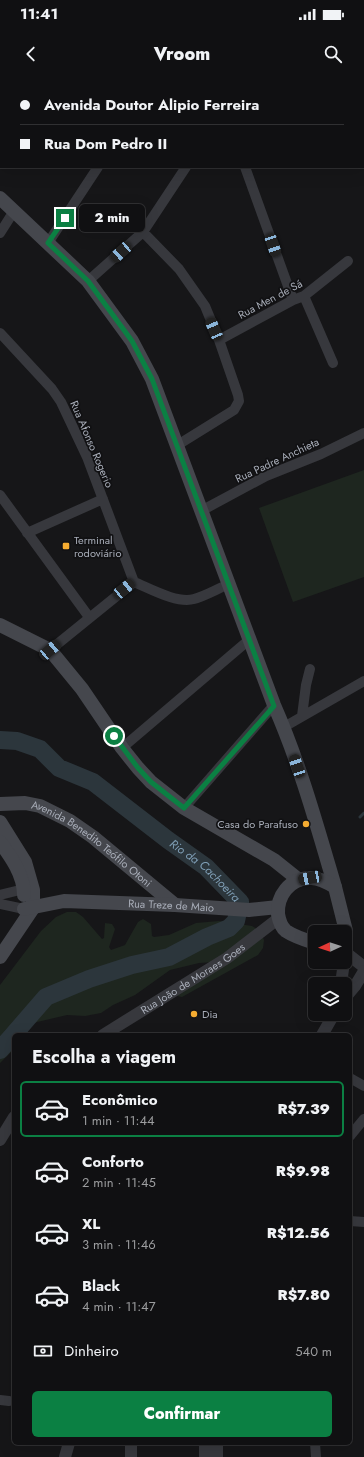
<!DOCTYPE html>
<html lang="pt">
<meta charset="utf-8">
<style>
:root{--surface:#101012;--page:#19191b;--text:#f1f3f6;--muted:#9c9d9f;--line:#303032;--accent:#0b8043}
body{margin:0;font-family:Jost,sans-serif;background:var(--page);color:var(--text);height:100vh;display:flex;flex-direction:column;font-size:15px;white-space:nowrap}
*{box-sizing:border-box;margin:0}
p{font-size:13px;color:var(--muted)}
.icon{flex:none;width:22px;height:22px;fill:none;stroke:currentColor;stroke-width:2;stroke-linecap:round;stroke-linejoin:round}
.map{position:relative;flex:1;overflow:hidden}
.details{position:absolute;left:12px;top:953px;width:340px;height:412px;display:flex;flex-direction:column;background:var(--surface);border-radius:6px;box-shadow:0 4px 16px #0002,0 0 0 1px var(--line)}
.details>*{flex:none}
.banner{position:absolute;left:0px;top:0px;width:364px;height:88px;box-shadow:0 4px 16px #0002,0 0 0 1px var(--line);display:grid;align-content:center;height:88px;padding:0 20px;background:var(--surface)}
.needle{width:26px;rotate:267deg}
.fabs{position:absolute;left:308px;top:845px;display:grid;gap:8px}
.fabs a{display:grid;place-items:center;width:44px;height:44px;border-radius:6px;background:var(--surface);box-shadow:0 4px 16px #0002,0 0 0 1px var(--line);font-size:20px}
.end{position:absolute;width:18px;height:18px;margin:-9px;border:5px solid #0b8043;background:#fff;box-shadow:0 0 0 2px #fff}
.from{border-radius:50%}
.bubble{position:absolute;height:28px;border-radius:6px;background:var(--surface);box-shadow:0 4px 16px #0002,0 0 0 1px var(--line);font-size:13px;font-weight:800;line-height:28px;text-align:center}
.car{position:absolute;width:12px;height:24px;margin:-12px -6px;border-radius:5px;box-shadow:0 0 3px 1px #0007;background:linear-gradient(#222 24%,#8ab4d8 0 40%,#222 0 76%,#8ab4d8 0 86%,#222 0)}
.banner b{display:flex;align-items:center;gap:14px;height:38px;font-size:15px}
.banner b+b{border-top:1px solid var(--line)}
.banner i{width:10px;height:10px;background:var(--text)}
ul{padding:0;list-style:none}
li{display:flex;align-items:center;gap:12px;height:56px;margin:0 8px 6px;padding:0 12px;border:2px solid transparent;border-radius:6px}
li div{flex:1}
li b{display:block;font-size:15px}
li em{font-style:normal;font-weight:800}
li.active{border-color:var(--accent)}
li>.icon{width:36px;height:36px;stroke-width:1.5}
h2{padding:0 20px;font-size:18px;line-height:48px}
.pay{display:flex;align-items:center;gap:10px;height:44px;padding:0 20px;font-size:15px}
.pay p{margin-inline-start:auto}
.primary-button{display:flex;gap:8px;margin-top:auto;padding:8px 20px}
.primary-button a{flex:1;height:46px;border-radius:6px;background:var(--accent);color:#fff;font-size:16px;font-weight:800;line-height:46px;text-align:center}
.status{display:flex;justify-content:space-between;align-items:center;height:28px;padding:0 20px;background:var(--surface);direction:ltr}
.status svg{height:11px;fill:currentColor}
header{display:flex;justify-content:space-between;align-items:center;height:52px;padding:0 20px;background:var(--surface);font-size:18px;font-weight:800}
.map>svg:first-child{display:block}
</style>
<div class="status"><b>11:41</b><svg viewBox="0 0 49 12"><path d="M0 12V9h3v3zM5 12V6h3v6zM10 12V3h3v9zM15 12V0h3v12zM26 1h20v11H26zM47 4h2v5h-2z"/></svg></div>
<header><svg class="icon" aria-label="back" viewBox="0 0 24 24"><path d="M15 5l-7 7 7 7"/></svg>Vroom<svg class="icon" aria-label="search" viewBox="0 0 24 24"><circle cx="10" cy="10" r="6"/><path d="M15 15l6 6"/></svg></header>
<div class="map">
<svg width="364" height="1377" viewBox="0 0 364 1377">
<rect width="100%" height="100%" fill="#161618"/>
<path fill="#1e261f" d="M364 390V497L293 522 259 428Z
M67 832H76L83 837 102 859 104 858 105 843 112 844 115 849 109 867 111 870 125 865 138 842 143 839 151 844 152 856 154 857 169 855 196 843 219 841 252 846 260 851 264 860 263 868 258 875 182 917 177 916 215 882 199 883 170 890 135 915 113 925 101 933 85 936 67 935 33 943 24 955H14V969L0 983V905L41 851 56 837Z"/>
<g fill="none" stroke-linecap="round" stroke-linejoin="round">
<path stroke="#2c363c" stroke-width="3" d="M360 737 364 733"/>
<path stroke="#2c363c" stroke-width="18" id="s1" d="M0 660 17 661 40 669 59 688 93 702 168 760 206 787 240 822 236 841 229 848 207 857 169 877 132 885 89 899 46 917 0 970"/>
<path stroke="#37383d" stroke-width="10" d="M18 1 19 0
M154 1 155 0
M242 1V0
M0 12H1
M245 87 293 220
M143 152 179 189 205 226 219 260 238 315 239 321 234 330 176 366
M0 153 14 131
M48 163 98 87
M88 201 143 152 186 87
M304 216 333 283
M0 253 52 309 61 322 87 377 134 502C149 508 177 524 194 519 205 516 217 509 229 504
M219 260 293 220 304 216 348 181
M0 415 89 537
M201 431 266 396 321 374 364 353
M27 453 103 419
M50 570 134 502
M302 636 306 605 310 589
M284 647 364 601
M122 668 250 559
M184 728 274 625
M0 815 24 809
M0 824 24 829
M350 998 364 1006
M350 1056 364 1039
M350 1141 364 1142
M0 1320 9 1321
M315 1363 316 1377"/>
<g stroke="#37383d" stroke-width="12">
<path d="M345 872 364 887"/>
<path d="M341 904 344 882"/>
<path d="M345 918 355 906 364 891"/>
<path id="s2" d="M103 955 227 878 279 838"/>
<path d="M322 955 334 934"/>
<path d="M0 1060 14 1037"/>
<path d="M131 1363V1377"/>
<path d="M205 1363V1377"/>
<path d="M217 1363V1377"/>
<path d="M65 1377 69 1363"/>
</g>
<g stroke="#45474d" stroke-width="14">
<path d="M0 118 88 201 132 261 152 299 274 625C300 684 317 746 335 807"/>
<path d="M0 545 50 570 82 609 122 668 138 688 151 702 184 728 274 780 299 800"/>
<path id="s3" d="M0 724 25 723 40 726 70 741 93 757 175 825"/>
<path d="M0 742 25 782 33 810V828L0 877"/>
<path d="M0 762C11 777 24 795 24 815"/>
<path id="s4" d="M24 829 64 821 175 825 249 830 278 827"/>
<path d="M315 863C305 860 295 857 286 851 281 847 279 840 278 834 277 816 289 799 309 798 318 797 327 802 335 807L346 851 345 865"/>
</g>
</g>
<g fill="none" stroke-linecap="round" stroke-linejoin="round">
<path stroke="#0b8043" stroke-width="5" d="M65 138 48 163 88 201 132 261 152 299 274 626 184 728 151 702 138 688 114 656"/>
</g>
<g fill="#f5ac31" stroke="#111113" stroke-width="1.5">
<rect x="62" y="462" width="8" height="8" rx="2"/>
<circle cx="306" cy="744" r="4"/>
<circle cx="194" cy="934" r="4"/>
</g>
<g text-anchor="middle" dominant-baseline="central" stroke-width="3.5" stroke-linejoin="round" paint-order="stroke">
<g font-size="11" fill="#a8adb8" stroke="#111113">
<text transform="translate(270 219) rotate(-28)">Rua Men de Sá</text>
<text transform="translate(92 364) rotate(67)">Rua Afonso Rogerio</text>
<text transform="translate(277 380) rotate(-25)">Rua Padre Anchieta</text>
<text stroke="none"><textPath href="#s3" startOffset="104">Avenida Benedito Teófilo Otoni</textPath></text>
<text stroke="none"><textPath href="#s4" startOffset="148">Rua Treze de Maio</textPath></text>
<text stroke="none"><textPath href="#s2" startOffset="106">Rua João de Moraes Goes</textPath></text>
</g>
<g font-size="11" fill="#a8adb8" stroke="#111113" text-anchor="start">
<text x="74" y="460">Terminal<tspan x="74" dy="13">rodoviário</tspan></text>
<text x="298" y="744" text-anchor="end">Casa do Parafuso</text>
<text x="202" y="934">Dia</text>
</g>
<g font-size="12" font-style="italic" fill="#7e9db4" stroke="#111113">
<text stroke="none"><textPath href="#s1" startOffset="248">Rio da Cachoeira</textPath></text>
</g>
</g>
</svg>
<div class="fabs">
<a><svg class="needle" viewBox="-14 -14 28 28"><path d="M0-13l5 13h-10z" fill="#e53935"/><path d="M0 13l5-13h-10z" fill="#9c9d9f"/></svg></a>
<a><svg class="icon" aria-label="layers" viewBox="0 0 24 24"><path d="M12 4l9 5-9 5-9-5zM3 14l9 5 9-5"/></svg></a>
</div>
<i class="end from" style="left:114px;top:656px"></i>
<i class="end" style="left:65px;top:138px"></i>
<div class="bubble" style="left:79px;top:124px;width:66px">2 min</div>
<i class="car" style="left:273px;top:165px;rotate:161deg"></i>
<i class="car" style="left:121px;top:172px;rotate:228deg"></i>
<i class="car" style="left:214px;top:249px;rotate:337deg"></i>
<i class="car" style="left:124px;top:509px;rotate:51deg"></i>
<i class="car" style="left:50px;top:570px;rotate:50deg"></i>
<i class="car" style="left:297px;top:686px;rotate:341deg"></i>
<i class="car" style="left:310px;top:798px;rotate:259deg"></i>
<div class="banner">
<b><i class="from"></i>Avenida Doutor Alipio Ferreira</b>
<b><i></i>Rua Dom Pedro II</b>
</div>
<section class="details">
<h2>Escolha a viagem</h2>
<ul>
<li class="active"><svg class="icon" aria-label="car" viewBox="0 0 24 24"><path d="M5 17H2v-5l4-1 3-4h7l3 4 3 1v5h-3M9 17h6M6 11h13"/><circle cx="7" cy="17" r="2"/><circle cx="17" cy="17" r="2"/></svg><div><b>Econômico</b><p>1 min · 11:44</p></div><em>R$7.39</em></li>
<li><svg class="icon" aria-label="car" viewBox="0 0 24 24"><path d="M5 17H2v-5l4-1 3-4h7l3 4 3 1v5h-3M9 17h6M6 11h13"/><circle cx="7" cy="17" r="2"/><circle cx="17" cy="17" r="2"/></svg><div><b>Conforto</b><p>2 min · 11:45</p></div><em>R$9.98</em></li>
<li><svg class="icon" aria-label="car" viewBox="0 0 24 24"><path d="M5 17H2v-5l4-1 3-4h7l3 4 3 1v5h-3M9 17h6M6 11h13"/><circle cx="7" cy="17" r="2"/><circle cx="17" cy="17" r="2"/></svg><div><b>XL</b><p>3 min · 11:46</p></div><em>R$12.56</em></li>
<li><svg class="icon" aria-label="car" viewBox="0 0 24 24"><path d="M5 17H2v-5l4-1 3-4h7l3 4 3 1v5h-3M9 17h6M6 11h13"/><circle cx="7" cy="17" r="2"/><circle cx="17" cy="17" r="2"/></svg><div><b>Black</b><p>4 min · 11:47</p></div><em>R$7.80</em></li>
</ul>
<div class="pay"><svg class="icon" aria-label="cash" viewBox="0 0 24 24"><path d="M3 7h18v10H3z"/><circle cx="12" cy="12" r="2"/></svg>Dinheiro<p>540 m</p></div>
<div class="primary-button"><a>Confirmar</a></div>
</section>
</div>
